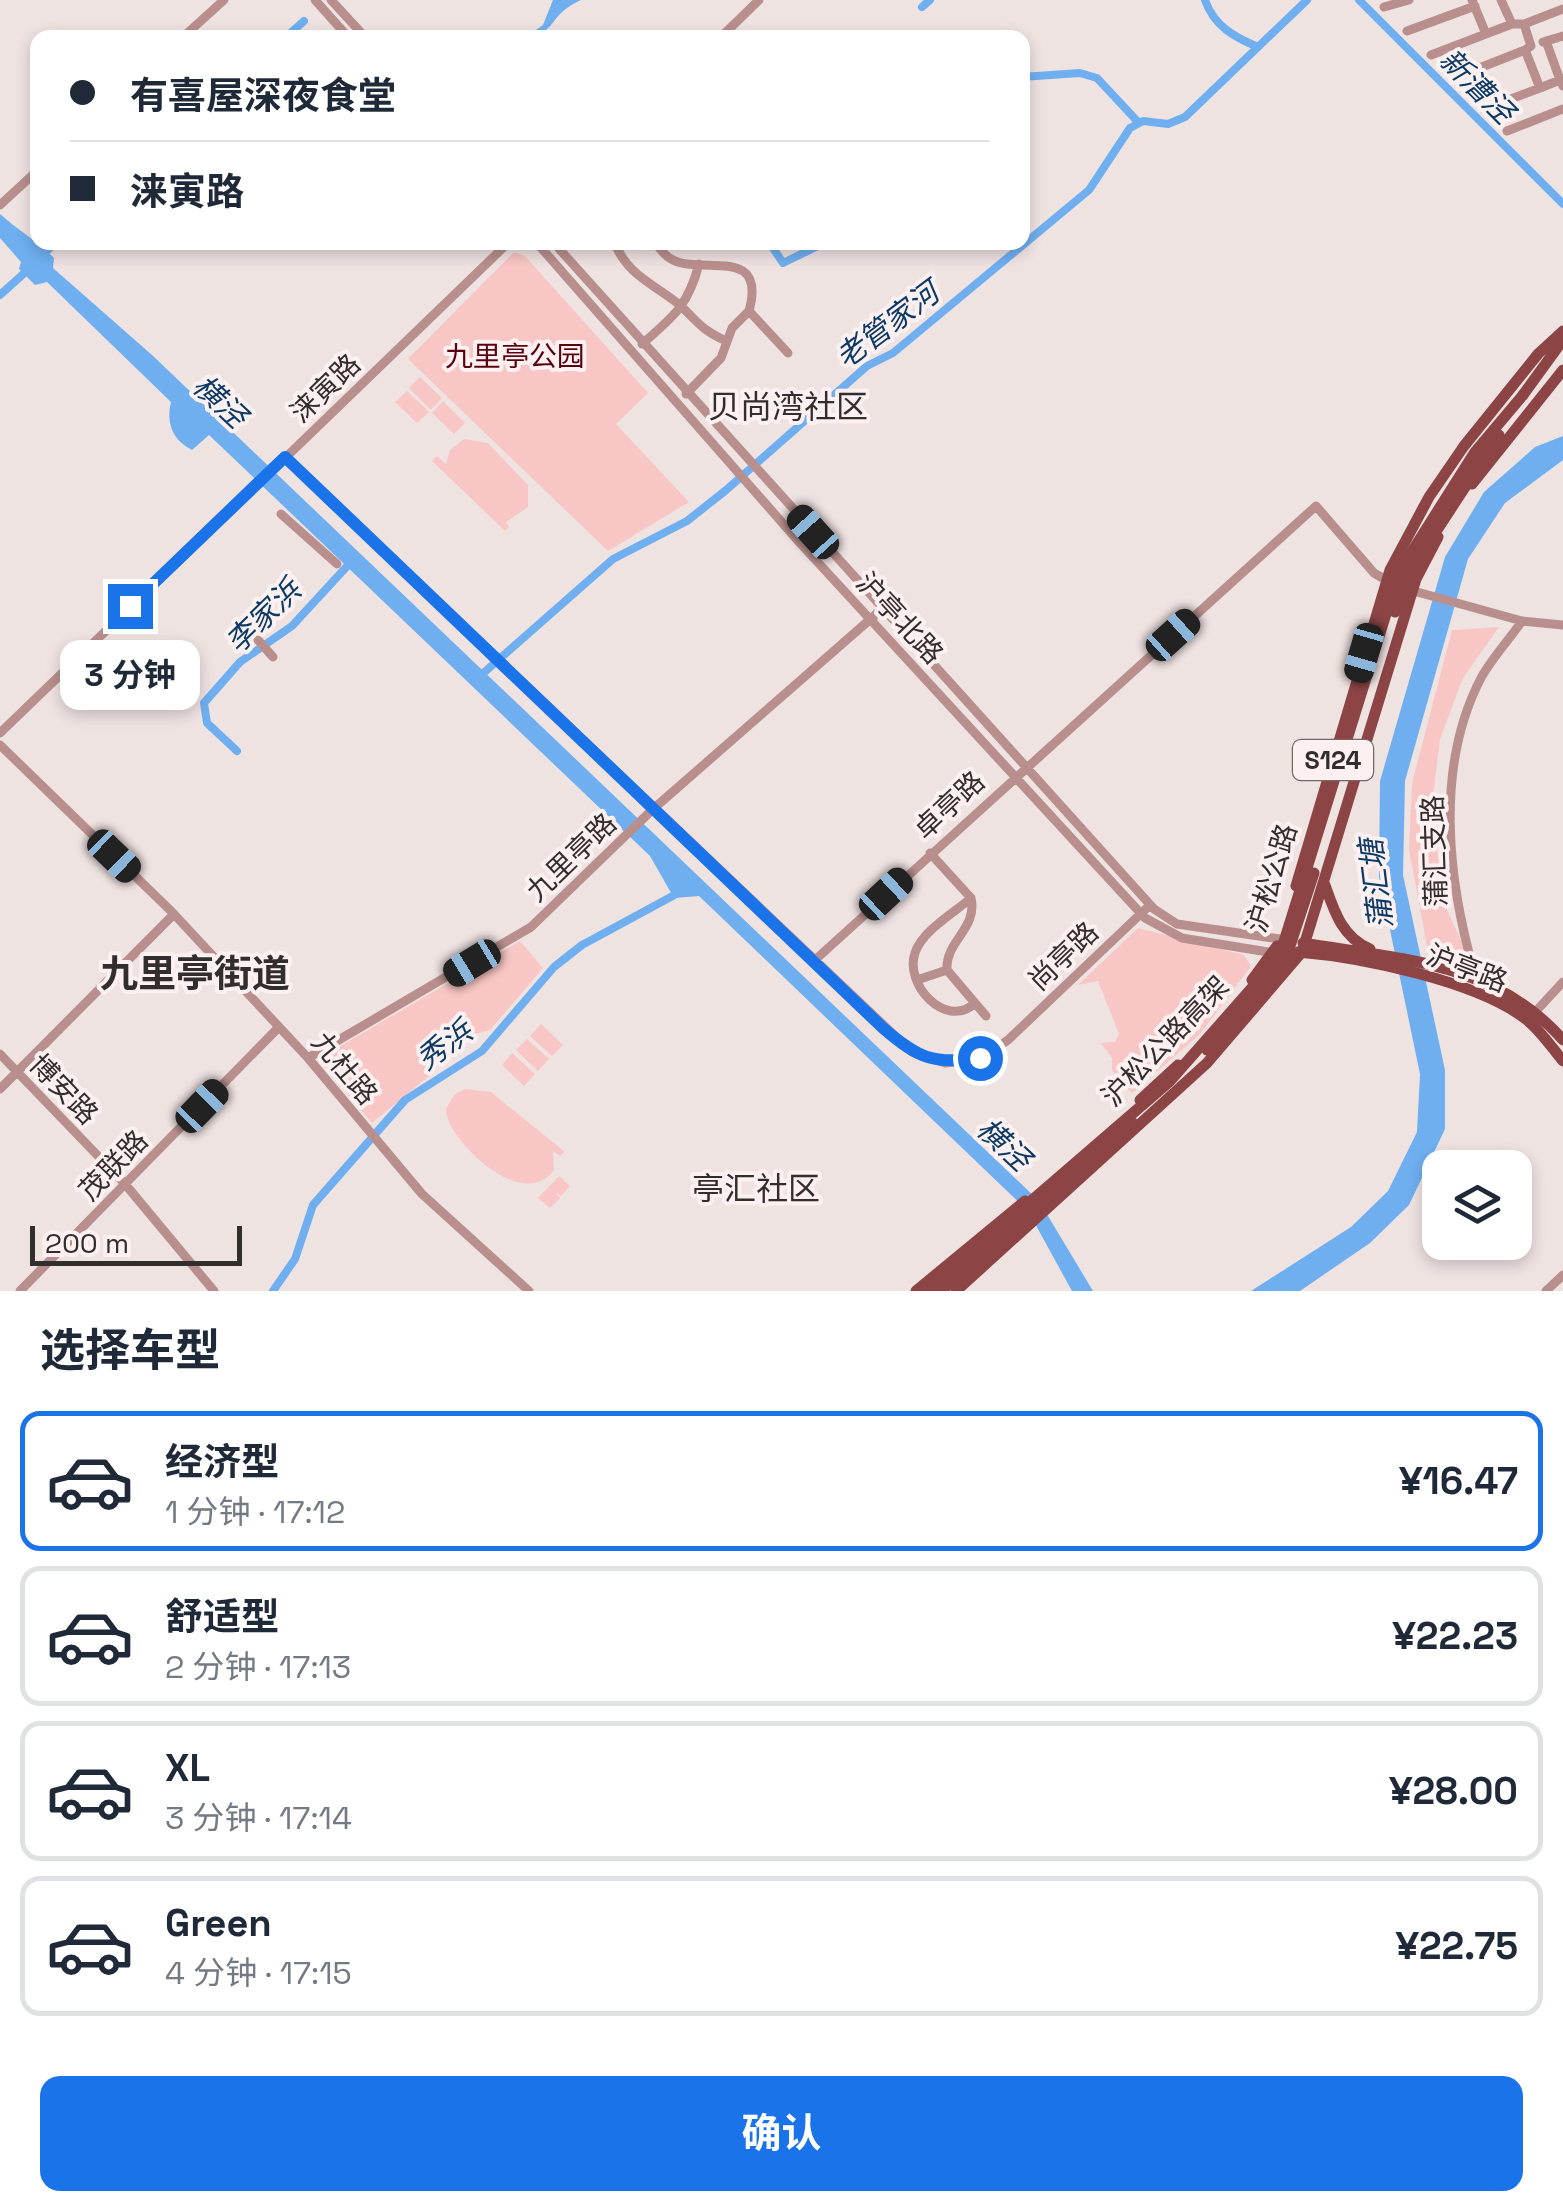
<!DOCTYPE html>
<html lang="zh">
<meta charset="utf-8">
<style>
:root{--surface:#fff;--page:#f2f2f3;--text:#1f2937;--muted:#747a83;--line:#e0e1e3;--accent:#1a73e8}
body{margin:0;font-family:"Space Grotesk","Noto Sans SC",sans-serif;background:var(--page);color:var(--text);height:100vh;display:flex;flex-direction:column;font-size:38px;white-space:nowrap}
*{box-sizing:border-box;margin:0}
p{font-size:32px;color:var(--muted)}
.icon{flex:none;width:55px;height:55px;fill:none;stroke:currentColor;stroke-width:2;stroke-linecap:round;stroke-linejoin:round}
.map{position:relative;height:1291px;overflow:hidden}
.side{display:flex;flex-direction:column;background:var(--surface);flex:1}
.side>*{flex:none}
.guide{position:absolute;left:30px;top:30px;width:1000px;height:220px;border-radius:20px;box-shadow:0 5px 15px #0003;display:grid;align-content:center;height:220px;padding:0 40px;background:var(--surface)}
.controls{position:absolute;left:1422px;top:1150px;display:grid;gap:20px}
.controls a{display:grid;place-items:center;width:110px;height:110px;border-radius:20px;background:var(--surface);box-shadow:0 5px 15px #0003;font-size:50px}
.scale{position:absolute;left:30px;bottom:25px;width:212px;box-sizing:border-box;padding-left:10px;border:5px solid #332e2e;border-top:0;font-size:28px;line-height:35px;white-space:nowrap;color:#332e2e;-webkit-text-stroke:8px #fdf0f0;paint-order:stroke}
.end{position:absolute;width:45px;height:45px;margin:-22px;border:12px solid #1a73e8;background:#fff;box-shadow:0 0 0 5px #fff}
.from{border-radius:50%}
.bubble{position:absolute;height:70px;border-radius:20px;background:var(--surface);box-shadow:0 5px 15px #0003;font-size:32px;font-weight:700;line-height:70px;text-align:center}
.car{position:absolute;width:30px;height:60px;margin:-30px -15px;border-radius:12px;box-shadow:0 0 8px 2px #0007;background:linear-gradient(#222 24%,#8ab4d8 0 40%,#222 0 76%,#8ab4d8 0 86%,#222 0)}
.guide b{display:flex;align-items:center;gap:35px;height:95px;font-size:38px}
.guide b+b{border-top:2px solid var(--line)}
.guide i{width:25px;height:25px;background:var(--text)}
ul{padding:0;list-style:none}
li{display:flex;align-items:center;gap:30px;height:140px;margin:0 20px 15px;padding:0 20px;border:5px solid var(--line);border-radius:20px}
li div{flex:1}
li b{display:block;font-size:38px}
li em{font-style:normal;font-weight:700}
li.selected{border-color:var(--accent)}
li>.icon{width:90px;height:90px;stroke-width:1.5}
h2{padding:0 40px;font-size:45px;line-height:120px}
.action{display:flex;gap:20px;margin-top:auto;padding:20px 40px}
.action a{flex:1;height:115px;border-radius:20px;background:var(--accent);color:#fff;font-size:40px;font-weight:700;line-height:115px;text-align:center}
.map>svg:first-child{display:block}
</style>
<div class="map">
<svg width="1563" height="1291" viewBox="0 0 1563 1291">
<rect width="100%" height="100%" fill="#efe3e2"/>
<path fill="#f8c6c4" d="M514 252 525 256 648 393 616 424 689 502 608 551 408 359Z
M420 377 442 398 431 410 409 388Z
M407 391 429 412 417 423 395 402Z
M443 401 465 423 454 434 432 413Z
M464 439 488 443 528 485V507L506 522 509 527 505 531 432 461 437 456 446 464 450 450Z
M1499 627 1463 678 1440 739 1431 813 1446 908 1472 964 1427 946 1409 850 1412 783 1452 630Z
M1138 928 1244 955 1251 966 1200 1034 1132 1093 1112 1070V1058L1101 1043 1115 1042 1119 1034 1098 981 1078 985Z
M520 941 543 968 490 1030 459 1038 448 1046 435 1071 372 1123 325 1067 327 1054Z
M541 1024 563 1045 552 1056 530 1036Z
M527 1039 549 1059 538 1071 516 1050Z
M512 1053 535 1074 524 1086 502 1065Z
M465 1089 491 1092 565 1152 560 1156 553 1151 554 1170C523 1214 446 1139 446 1109L454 1095Z
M559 1176 570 1186 561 1196 555 1192 560 1198 550 1208 538 1198Z"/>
<path fill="#6faff0" d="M553 0H581C538 20 568 38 500 37L508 30 526 37 543 25Z
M0 214C18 230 38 242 54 258L53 268 152 355 1039 1201 1093 1291H1072L1028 1211 699 896 674 898 650 856 209 435 192 450C172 440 166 423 171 402L47 282 35 285 19 269 21 262 0 238Z
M1563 436V460L1505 503 1468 559 1405 781 1403 875 1445 1070V1129L1409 1205 1370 1243 1300 1291H1251L1351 1227 1388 1191 1417 1132 1420 1074 1379 877 1380 781 1445 557 1484 492 1535 447Z"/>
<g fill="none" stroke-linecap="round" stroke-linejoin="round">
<path stroke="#6faff0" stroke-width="8" d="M1205 0C1214 26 1234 37 1258 47
M1359 0 1563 204
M922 7 930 0
M285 38 304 21
M1022 77 1080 73 1097 78 1138 122
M769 242 783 263 826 242
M40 258 56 242
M0 295 30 268
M480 676 613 559 687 521 725 491 867 366 893 353 1089 190 1130 128 1143 121 1168 124 1185 117 1307 0
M237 751 207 723 204 703 240 662 292 626 350 563
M273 1291 295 1259 313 1205 405 1100 482 1051 554 967 582 945 680 892"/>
<path stroke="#b98f8d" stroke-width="9" d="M315 0 349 38
M331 0 366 38
M1472 0 1486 34
M1501 0 1512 24H1524L1531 46 1525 50 1540 88 1560 80 1563 86
M1384 7 1409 0
M1524 24 1563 9
M1407 31 1475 6
M182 38 224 0
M720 38 759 0
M1546 41 1560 80 1563 79
M1543 42 1563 36
M1431 55 1512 24
M1454 78 1525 50
M1484 109 1540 88
M1507 131 1563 109
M0 205 38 170
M536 242 800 543 1145 918 1182 938 1274 953
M553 242 1154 909 1177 924 1280 939
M614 242C628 275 650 282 676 302 698 320 696 327 726 341
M655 242C659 248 666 257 673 260 703 275 767 245 749 311L788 353
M642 344C674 316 688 306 699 264
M686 394 721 358 732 328 749 311
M285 457 912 1052 945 1063 980 1059 1008 1040 1150 905
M281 514 337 564
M1410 590 1522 621 1563 625
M258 640 273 657
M0 733 509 242
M0 745 171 911 308 1058 422 1194 529 1291
M930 853 971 898C978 929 945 941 947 970L986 1016
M971 898C954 913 922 931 915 953 904 984 945 1029 974 1004
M815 960 1316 506 1374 573 1391 583
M1475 975C1448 882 1434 768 1481 678 1492 658 1509 640 1522 621
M917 980 947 970
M1537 1010 1563 982
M0 1054 125 1184 214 1291
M308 1058 531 927 652 810 882 609
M0 1089 174 914
M20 1291 279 1027
M1546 1291 1563 1275"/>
<path stroke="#8c4445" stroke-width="11" d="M1523 395 1563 340
M1472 484 1563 370
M1325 885C1334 911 1342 937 1370 949
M1296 886 1390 570 1429 497 1464 446 1538 354 1563 331
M1303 943C1400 959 1495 962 1563 1040
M1298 952C1360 957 1478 981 1527 1020 1541 1031 1552 1048 1563 1061
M1252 980 1277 946
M1140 1100 1178 1065
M916 1291 1025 1201
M956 1291 1207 1063 1302 952 1416 579 1438 537"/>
<path stroke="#8c4445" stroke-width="11" d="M1395 612 1407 576 1499 435
M1207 1050 1285 961 1314 873
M927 1291 1169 1082 1273 964 1283 945 1399 572 1475 452 1523 395
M941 1291 1133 1123"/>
</g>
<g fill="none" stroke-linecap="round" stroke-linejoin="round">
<path stroke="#1a73e8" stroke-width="12" d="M130 606 285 457 883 1028C918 1058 933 1065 980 1058"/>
</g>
<g text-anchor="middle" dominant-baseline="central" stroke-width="8" stroke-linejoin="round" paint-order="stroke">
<rect fill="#fdf0f0" stroke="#706868" stroke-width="2.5" x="1293" y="740" width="80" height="40" rx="8"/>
<g font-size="25" font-weight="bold" fill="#332e2e">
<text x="1333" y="760">S124</text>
</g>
<g font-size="28" fill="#590111" stroke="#fdf0f0">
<text x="515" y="356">九里亭公园</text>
</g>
<g font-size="28" fill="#332e2e" stroke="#fdf0f0">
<text transform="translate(325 388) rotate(-44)">涞寅路</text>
<text transform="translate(900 618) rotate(47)">沪亭北路</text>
<text transform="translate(949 805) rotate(-43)">卓亭路</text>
<text transform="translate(1434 851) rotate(-92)">蒲汇支路</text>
<text transform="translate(571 857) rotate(-44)">九里亭路</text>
<text transform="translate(1271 878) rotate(-73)">沪松公路</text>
<text transform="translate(1063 956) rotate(-44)">尚亭路</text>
<text transform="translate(1467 968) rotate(21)">沪亭路</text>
<text transform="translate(1165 1041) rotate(-46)">沪松公路高架</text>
<text transform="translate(345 1068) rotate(50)">九杜路</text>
<text transform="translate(64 1089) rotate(46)">博安路</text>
<text transform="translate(113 1165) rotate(-46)">茂联路</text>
</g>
<g font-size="30" font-style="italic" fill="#0b3a64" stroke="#fdf0f0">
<text transform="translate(1477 86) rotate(45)">新漕泾</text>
<text transform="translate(887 325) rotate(-37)">老管家河</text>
<text transform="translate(220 401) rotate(43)">横泾</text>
<text transform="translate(263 616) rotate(-44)">李家浜</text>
<text transform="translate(1376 884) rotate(-97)">蒲汇塘</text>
<text transform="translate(444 1045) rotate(-36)">秀浜</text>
<text transform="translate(1004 1144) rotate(43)">横泾</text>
</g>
<g font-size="32" fill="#332e2e" stroke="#fdf0f0">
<text x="788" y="407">贝尚湾社区</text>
<text x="756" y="1189">亭汇社区</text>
</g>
<g font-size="38" font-weight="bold" fill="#332e2e" stroke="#fdf0f0">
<text x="195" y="974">九里亭街道</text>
</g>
</g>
</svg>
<div class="controls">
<a><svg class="icon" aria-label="layers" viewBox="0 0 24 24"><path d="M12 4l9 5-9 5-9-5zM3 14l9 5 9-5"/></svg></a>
</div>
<div class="scale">200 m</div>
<i class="end from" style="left:980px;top:1058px"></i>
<i class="end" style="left:130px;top:606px"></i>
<div class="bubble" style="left:60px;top:640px;width:140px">3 分钟</div>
<i class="car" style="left:813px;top:532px;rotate:318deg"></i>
<i class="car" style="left:1173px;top:635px;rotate:48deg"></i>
<i class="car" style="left:1364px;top:653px;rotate:196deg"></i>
<i class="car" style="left:114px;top:856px;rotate:134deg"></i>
<i class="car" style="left:886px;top:894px;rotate:47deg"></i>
<i class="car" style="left:472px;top:963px;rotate:239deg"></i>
<i class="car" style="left:202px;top:1106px;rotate:44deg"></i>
<div class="guide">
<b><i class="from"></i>有喜屋深夜食堂</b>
<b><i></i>涞寅路</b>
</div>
</div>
<section class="side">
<h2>选择车型</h2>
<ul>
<li class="selected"><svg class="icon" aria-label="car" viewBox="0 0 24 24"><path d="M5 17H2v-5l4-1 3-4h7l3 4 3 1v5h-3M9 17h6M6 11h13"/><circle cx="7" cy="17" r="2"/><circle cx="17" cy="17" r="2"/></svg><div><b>经济型</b><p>1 分钟 · 17:12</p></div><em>¥16.47</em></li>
<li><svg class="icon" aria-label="car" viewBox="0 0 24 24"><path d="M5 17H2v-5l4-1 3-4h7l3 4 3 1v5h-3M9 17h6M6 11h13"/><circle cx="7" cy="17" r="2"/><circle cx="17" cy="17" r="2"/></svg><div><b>舒适型</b><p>2 分钟 · 17:13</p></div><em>¥22.23</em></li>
<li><svg class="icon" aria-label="car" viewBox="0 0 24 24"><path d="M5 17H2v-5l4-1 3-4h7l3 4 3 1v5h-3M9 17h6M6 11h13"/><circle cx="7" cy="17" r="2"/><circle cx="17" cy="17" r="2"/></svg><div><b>XL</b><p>3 分钟 · 17:14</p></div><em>¥28.00</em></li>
<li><svg class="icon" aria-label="car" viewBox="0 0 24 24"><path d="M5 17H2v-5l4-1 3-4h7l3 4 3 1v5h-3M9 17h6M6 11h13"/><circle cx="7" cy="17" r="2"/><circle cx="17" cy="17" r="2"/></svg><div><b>Green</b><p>4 分钟 · 17:15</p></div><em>¥22.75</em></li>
</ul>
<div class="action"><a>确认</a></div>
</section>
